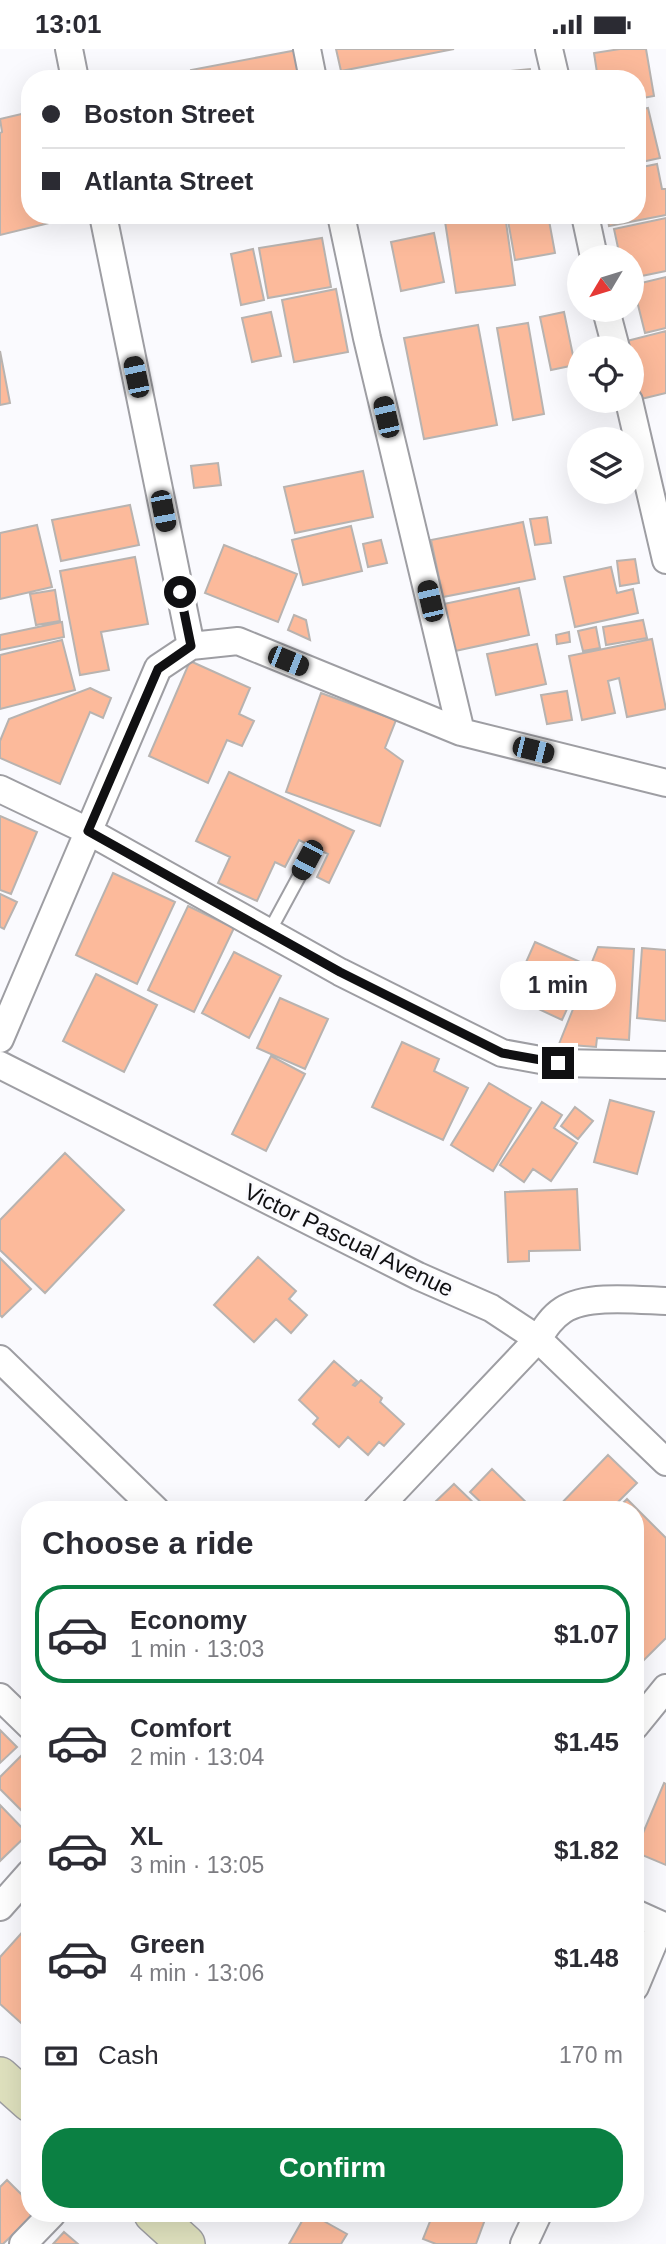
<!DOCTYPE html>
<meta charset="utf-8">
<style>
:root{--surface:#fff;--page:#f7f7f7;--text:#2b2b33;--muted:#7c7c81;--line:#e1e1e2;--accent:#0b8043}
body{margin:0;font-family:Helvetica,sans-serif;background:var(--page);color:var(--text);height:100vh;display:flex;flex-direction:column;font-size:26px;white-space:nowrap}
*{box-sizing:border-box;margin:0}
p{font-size:23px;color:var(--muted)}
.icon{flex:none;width:38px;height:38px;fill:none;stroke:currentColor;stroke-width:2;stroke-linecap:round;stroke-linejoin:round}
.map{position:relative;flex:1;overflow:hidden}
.side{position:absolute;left:21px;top:1452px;width:623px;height:721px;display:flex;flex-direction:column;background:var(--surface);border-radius:28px;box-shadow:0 7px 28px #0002}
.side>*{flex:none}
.banner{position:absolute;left:21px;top:21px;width:625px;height:154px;border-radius:28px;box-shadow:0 7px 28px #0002;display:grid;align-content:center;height:154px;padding:0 21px;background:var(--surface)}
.needle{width:46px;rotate:232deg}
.controls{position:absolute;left:567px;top:196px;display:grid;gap:14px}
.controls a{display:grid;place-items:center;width:77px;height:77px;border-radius:50%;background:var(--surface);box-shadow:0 7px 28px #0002;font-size:35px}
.end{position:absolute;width:32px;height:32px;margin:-16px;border:9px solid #101012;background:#fff;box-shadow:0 0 0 4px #fff}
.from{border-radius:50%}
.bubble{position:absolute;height:49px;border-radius:24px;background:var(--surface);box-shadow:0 7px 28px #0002;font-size:23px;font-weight:600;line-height:49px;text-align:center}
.car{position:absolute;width:21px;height:42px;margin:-21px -10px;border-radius:9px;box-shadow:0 0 5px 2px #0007;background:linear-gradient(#222 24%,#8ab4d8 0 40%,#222 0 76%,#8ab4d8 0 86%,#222 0)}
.banner b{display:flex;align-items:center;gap:24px;height:66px;font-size:26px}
.banner b+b{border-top:2px solid var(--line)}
.banner i{width:18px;height:18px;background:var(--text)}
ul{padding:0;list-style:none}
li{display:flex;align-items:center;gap:21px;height:98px;margin:0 14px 10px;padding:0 7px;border:4px solid transparent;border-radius:28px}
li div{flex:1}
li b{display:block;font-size:26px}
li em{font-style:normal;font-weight:600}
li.active{border-color:var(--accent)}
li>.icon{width:63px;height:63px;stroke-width:1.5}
h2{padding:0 21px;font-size:32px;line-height:84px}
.pay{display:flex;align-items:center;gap:18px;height:77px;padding:0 21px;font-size:26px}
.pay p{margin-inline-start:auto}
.action{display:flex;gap:14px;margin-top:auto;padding:14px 21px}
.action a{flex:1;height:80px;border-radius:28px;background:var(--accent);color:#fff;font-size:28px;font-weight:600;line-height:80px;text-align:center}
.status{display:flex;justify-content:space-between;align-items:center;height:49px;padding:0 35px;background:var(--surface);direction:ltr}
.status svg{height:19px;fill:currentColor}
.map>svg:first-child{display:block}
</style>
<div class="status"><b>13:01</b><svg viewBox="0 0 49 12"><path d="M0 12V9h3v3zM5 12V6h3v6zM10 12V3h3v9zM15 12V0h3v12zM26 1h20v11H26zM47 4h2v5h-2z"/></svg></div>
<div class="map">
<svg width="666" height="2195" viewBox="0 0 666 2195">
<rect width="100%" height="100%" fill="#fafafe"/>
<path fill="#fcba9b" stroke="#b8b3b0" stroke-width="2" d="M336 0H454L341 22Z
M620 0H646L654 47 637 50V30H598L594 4Z
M297 1 303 30H192L191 21Z
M530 20 531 30H481L482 25Z
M648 59 660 109 637 114V61Z
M30 63V166H82L0 186V84L2 83 0 70Z
M657 115 662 140H666V166L609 177 607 166H637V119Z
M444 166H505L515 236 456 244Z
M507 166H548L555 204 515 211Z
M666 169V222L632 229V208H620L614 180Z
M434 184 444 233 401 242 391 193Z
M322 189 331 238 268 249 259 199Z
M253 200 264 251 241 256 231 205Z
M666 228V279L645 284 633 236Z
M336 240 348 303 294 313 282 251Z
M271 263 281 307 252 313 242 269Z
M564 263 575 316 551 321 540 268Z
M528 274 544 365 513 371 497 279Z
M478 276 497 376 424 390 404 289Z
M666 282V344L637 351 632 329V299H625L623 293Z
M0 302 10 354 0 356Z
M218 414 221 436 194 439 191 417Z
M363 422 373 468 295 484 284 438Z
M130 456 139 496 61 512 52 471Z
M547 468 551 494 535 496 530 470Z
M523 473 535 530 443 548 431 491Z
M37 476 52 538 0 550V484Z
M351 477 362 522 303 536 292 491Z
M381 491 387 514 368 518 363 495Z
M224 496 297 525 278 573 205 544Z
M135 508 148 575 101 583 109 621 80 626 60 522Z
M635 510 639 534 620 537 617 512Z
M611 518 617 544 633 540 638 564 575 578 564 528Z
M519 539 529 586 455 602 444 555Z
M55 541 60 572 36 576 30 545Z
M294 566 306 571 310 591 288 581Z
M643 571 647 589 606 596 603 578Z
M62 573 64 588 0 601V586Z
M596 578 600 599 583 602 578 582Z
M569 583 570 593 557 595 556 586Z
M652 590 666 660 627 668 619 629 608 632 615 664 582 671 569 607Z
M62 591 75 641 0 660V606Z
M537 595 546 635 496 646 487 605Z
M190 612 250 639 239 665 254 672 242 697 227 691 208 734 149 707Z
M90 639 111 649 103 669 90 663 60 735 0 709V692L9 670Z
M567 642 572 671 547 675 541 646Z
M321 644 396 671 385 699 403 712 380 777 286 743Z
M229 723 354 782 329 834 317 828 328 805 299 791 285 818 275 813 257 852 218 834 230 808 196 792Z
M0 767 37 783 11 845 0 841Z
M113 824 175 853 137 935 76 906Z
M0 845 17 853 4 880 0 878Z
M188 857 234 879 194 963 148 941Z
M535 893 587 916 562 971 511 947Z
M598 898 634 900 629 991 597 989 596 998 559 995Z
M642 899 666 901V972L637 969Z
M234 903 281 927 249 989 202 964Z
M96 925 157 956 124 1023 63 992Z
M280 949 328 970 305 1020 257 999Z
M402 993 439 1010 434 1022 468 1039 443 1091 372 1058Z
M271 1007 305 1025 266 1102 232 1085Z
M489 1034 531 1059 493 1122 451 1096Z
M610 1051 654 1063 637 1125 594 1113Z
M542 1053 562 1066 554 1079 577 1094 551 1132 533 1120 524 1133 500 1116Z
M575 1058 593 1072 578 1090 561 1077Z
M65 1104 124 1161 45 1244 0 1201V1171Z
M577 1140 580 1201 529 1202V1212L508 1213 505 1143Z
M258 1208 296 1242 289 1250 307 1266 291 1284 276 1270 254 1293 214 1256Z
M0 1209 31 1240 2 1268 0 1266Z
M334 1312 357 1332 353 1336 355 1337 361 1331 382 1349 380 1353 404 1375 384 1397 379 1393 368 1406 348 1388 339 1398 313 1375 318 1369 299 1351Z
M608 1406 637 1434 610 1461H555Z
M492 1420 534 1461H489L470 1443Z
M454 1435 477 1457 474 1461H438L432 1456Z
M627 1450 666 1489V1589L642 1613 635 1607V1461H616Z
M0 1681 17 1698 0 1714Z
M25 1703 30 1708V1758L24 1764 0 1740V1728Z
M664 1734 666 1735V1816L635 1803Z
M0 1756 28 1785 0 1812Z
M27 1878 30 1881V1982L0 1955V1908Z
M7 2131 30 2154V2165H34L3 2195H0V2138Z
M306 2165H311L347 2185 341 2195H289Z
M433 2165H487L476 2195H436L423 2190Z
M64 2183 78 2195H53Z"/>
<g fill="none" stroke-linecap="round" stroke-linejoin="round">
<defs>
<path id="lane" d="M269 883 308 811"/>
<path id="street" d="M69 0 75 30
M307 0 313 30
M549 0 556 30
M103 166 191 597
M341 166 367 289 461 683
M585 166 594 208
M606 261 616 299
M629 352 666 511
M0 740 88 782 340 923 502 1004 557 1014 666 1016
M0 990 158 619 191 597 238 592 461 683 666 734
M0 1016 418 1227 491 1259 538 1290 666 1413
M0 1310 156 1461
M376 1461 538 1290C545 1279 552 1268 563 1261 587 1245 638 1251 666 1252
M0 1648 30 1677
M635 1677 666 1639
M0 1858 30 1824
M635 1864 666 1878
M635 1938 661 1876
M23 2195 52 2165
M524 2195 538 2165"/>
<path id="secondary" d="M0 2027 30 2054
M153 2165 186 2195"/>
</defs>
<use href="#lane" stroke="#9e9ea3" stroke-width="16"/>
<use href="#street" stroke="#9e9ea3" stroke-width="30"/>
<use href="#secondary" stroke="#9e9ea3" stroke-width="40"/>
<use href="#lane" stroke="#fff" stroke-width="12"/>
<use href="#street" stroke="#fff" stroke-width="26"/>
<use href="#secondary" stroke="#dfe1be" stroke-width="37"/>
</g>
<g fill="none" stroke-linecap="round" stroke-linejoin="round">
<path stroke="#101012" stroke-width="9" d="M180 543 191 597 158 620 88 782 340 923 502 1004 558 1014"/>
</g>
<g text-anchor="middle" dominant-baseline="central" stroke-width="6" stroke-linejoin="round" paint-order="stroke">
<g font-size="23" fill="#101012" stroke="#fafafe">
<text transform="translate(349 1191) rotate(26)">Victor Pascual Avenue</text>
</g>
</g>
</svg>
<div class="controls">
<a><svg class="needle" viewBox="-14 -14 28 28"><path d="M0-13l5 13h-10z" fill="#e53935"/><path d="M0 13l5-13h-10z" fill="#7c7c81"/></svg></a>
<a><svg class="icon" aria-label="locate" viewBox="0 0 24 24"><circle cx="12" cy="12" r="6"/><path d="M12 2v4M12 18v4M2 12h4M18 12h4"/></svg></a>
<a><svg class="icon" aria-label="layers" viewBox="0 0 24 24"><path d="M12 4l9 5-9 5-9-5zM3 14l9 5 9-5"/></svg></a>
</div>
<i class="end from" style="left:180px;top:543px"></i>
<i class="end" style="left:558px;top:1014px"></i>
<div class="bubble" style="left:500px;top:912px;width:116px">1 min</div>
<i class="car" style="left:136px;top:328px;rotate:348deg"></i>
<i class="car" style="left:386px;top:368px;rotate:347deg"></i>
<i class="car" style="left:163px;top:462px;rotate:169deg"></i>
<i class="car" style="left:430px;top:552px;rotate:347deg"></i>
<i class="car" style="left:288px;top:612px;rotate:112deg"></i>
<i class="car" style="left:533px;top:701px;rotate:104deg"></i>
<i class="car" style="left:307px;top:811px;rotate:208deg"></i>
<div class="banner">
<b><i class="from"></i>Boston Street</b>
<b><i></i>Atlanta Street</b>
</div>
<section class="side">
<h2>Choose a ride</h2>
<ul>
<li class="active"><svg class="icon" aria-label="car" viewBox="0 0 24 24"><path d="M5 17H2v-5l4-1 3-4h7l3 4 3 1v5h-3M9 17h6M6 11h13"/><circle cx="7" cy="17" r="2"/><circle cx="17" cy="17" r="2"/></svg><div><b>Economy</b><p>1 min · 13:03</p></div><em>$1.07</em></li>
<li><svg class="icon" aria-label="car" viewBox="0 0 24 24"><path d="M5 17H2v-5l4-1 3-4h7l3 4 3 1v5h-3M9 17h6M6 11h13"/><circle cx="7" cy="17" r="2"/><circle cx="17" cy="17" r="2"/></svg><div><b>Comfort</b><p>2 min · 13:04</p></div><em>$1.45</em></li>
<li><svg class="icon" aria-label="car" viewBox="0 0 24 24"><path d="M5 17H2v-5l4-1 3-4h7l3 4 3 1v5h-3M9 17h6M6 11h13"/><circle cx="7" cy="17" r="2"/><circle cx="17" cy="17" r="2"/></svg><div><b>XL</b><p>3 min · 13:05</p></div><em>$1.82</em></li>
<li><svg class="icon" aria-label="car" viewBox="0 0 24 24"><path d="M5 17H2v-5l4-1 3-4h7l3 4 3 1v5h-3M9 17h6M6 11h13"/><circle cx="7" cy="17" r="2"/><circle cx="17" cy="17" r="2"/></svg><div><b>Green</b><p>4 min · 13:06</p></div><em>$1.48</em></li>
</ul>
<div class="pay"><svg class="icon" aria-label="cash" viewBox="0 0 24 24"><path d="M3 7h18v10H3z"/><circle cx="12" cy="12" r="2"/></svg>Cash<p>170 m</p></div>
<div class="action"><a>Confirm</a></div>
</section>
</div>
